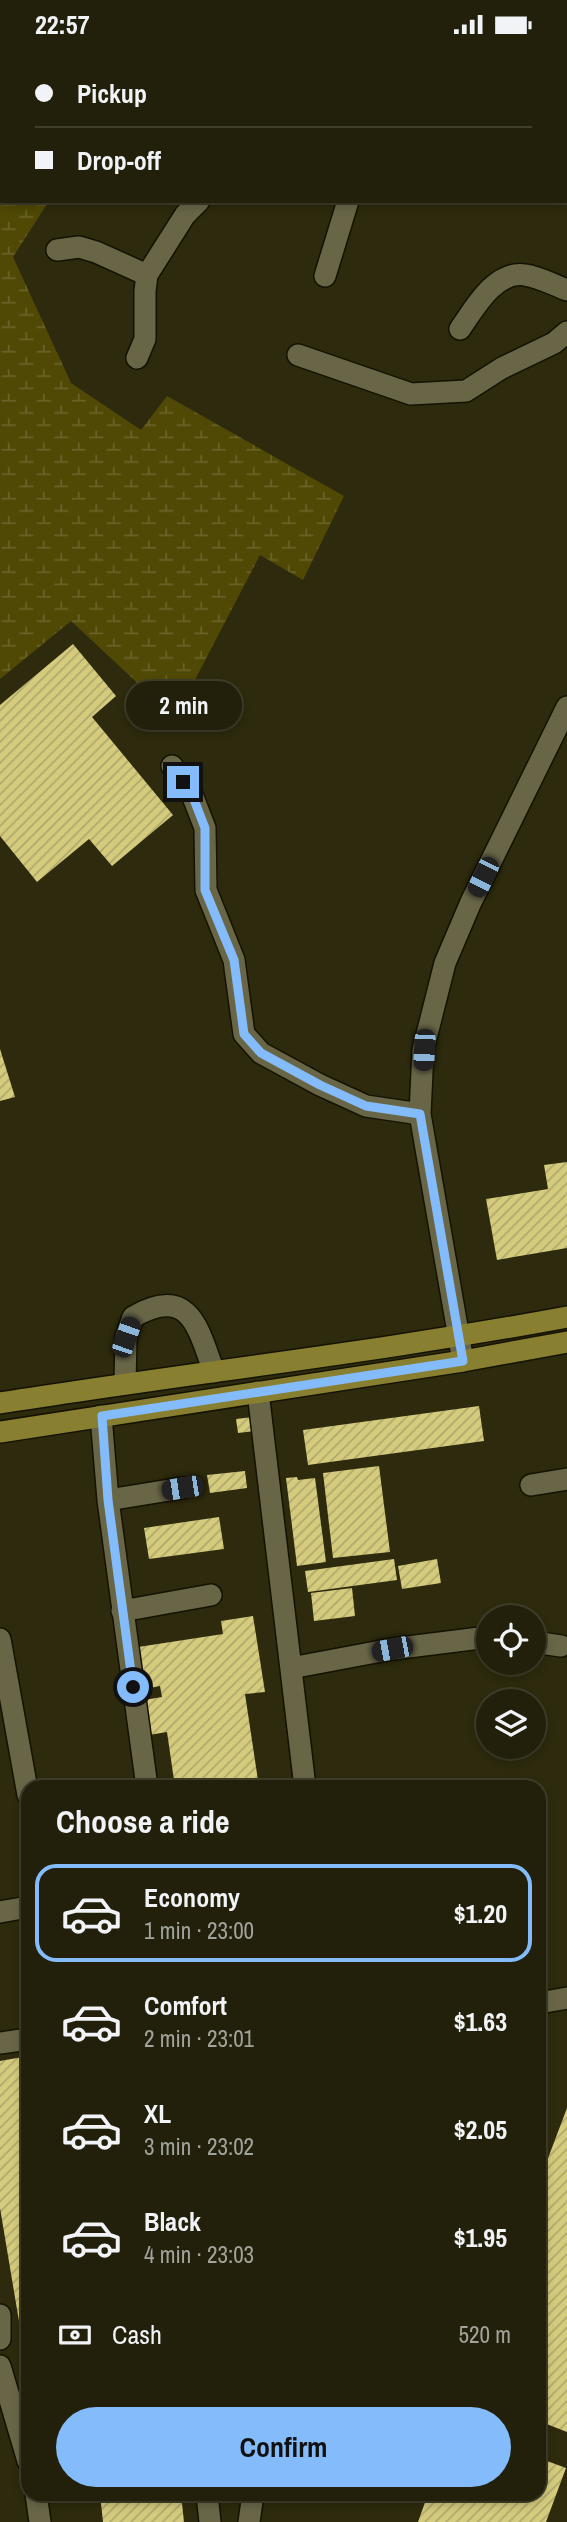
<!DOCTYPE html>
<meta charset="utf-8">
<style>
:root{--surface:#22200a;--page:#2e2d18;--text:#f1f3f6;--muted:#a2a39c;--line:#3f3e2b;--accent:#84bcfb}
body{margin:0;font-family:"Archivo Narrow",sans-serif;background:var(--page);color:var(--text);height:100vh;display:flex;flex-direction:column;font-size:26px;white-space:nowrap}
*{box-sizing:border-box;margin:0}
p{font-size:23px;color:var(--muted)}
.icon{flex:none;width:38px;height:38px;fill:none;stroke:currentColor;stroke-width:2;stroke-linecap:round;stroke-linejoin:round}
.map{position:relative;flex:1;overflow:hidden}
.sheet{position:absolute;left:21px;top:1731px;width:525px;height:721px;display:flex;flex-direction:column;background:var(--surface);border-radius:21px;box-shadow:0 4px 10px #0003,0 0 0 2px var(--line)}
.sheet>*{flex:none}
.banner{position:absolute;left:0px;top:0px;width:567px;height:154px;box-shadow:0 4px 10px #0003,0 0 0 2px var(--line);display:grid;align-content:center;height:154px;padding:0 35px;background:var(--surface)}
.controls{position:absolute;left:476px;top:1556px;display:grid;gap:14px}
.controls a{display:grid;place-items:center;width:70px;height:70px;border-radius:50%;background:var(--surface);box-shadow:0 4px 10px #0003,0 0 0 2px var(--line);font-size:35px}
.end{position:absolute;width:32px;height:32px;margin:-16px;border:9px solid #84bcfb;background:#111;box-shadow:0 0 0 4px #111}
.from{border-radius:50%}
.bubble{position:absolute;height:49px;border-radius:24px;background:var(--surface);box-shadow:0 4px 10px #0003,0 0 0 2px var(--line);font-size:23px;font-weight:700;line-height:49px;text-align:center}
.car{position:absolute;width:21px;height:42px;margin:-21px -10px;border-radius:9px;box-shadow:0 0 5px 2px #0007;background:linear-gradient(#222 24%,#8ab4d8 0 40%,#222 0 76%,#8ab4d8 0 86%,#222 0)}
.banner b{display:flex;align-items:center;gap:24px;height:66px;font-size:26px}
.banner b+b{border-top:2px solid var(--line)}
.banner i{width:18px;height:18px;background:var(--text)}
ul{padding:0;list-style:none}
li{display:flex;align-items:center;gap:21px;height:98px;margin:0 14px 10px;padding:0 21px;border:4px solid transparent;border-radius:21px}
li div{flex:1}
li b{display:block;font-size:26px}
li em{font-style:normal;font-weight:700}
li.current{border-color:var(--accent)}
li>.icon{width:63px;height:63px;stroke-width:1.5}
h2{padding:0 35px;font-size:32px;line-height:84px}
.pay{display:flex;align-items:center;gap:18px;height:77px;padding:0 35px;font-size:26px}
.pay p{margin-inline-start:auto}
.cta{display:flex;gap:14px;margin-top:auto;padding:14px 35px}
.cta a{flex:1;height:80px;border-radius:42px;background:var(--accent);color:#111;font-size:28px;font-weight:700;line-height:80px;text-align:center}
.status{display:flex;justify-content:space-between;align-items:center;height:49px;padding:0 35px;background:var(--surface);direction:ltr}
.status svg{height:19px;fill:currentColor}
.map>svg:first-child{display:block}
</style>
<div class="status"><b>22:57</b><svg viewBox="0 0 49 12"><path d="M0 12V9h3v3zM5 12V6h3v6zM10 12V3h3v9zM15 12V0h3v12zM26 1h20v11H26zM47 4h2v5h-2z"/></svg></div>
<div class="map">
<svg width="567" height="2473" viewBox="0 0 567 2473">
<defs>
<pattern id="wetland-marsh" width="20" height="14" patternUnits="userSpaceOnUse" patternTransform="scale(1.75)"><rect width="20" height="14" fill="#504905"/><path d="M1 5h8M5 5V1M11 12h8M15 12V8" fill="none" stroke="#686228"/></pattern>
<pattern id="building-hatch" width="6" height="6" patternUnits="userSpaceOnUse" patternTransform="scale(1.75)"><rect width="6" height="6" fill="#d4cb7d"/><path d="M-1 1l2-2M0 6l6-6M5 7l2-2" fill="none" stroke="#afa86c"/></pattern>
</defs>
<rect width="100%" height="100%" fill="#2d2a0d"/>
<path fill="url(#wetland-marsh)" d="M0 120 2 152H49L13 208 71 334 141 381 167 347 344 447 303 531 260 506 175 669 71 572 0 630Z"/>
<path fill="url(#building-hatch)" d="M73 595 116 647 92 668 173 766 112 817 89 790 37 833 0 787V656Z
M0 1000 15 1048 0 1052Z
M567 1113V1199L497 1211 486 1150 548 1140 544 1116Z
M479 1357 484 1392 308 1416 303 1381Z
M253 1368 255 1382 238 1384 236 1370Z
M379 1417 390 1503 333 1509 323 1424Z
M245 1422 247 1439 210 1444 207 1426Z
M297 1428 298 1431 315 1429 326 1513 297 1517 286 1429Z
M219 1468 224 1500 149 1510 144 1479Z
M394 1510 397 1531 308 1543 305 1522Z
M437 1510 441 1534 402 1540 398 1517Z
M352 1539 355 1567 314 1572 311 1544Z
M253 1567 265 1643 245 1645 259 1738H175L167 1683 149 1686 144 1651 162 1648 160 1637 145 1640 138 1598 223 1585 221 1572Z
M28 2007V2320H27L0 2159V2012Z
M567 2059V2383L539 2372V2133Z
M539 2409 566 2419 546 2473H418L428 2445H539Z
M100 2445H181L184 2473H103Z"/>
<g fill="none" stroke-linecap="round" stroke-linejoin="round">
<defs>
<path id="minor" d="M556 0 559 2
M302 2 303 0
M458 2 459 0
M57 201 79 198 96 203 147 226
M325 227 348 152
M460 280C474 260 495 221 525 226 539 228 554 236 567 241
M298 306 411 345 466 342 502 319 554 294 567 283
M137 309 145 290V242L147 226 185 166 199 152
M172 717 193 748 205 779 206 841 234 911 244 985 261 1004 320 1036 366 1057 420 1065
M463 1312 420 1065 423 1001 445 914 471 853 567 658
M125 1334 126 1288 133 1268C190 1235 198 1279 214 1323
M258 1343 305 1738
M101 1367 108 1451 147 1738
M531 1436 567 1430
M108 1451 182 1439
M122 1562 211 1546
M0 1590 28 1746
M534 1593 561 1597
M291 1619 392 1600 488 1588
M0 1863 28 1858
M539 1954 567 1949
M0 1994 28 1990
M0 2266V2290
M0 2317 28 2412
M36 2445 40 2473
M207 2445 210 2473
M249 2473 253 2445"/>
<path id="major" d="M0 1354C189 1324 379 1303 567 1268
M0 1383 463 1312 567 1293"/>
</defs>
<use href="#minor" stroke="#151200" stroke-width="24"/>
<use href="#major" stroke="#151200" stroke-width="24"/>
<use href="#minor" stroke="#696648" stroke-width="21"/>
<use href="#major" stroke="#887f30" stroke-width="21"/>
</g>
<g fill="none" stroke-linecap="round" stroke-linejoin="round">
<path stroke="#84bcfb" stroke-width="9" d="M133 1638 108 1451 102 1367 463 1312 420 1065 366 1057 320 1036 261 1004 244 985 234 911 205 841V779L193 748 183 733"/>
</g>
</svg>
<div class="controls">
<a><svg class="icon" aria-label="locate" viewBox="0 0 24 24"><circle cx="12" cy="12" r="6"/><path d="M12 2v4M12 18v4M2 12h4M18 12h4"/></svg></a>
<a><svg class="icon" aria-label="layers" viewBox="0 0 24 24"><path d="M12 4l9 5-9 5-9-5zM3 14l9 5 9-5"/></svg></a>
</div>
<i class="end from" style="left:133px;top:1638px"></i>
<i class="end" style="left:183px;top:733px"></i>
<div class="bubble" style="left:126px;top:632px;width:116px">2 min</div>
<i class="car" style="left:483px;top:828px;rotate:206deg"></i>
<i class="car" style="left:424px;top:1001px;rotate:183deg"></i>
<i class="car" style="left:126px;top:1288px;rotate:19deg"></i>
<i class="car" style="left:182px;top:1439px;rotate:261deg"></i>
<i class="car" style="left:392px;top:1600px;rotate:259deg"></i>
<div class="banner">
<b><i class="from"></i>Pickup</b>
<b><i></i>Drop-off</b>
</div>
<section class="sheet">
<h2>Choose a ride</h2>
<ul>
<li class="current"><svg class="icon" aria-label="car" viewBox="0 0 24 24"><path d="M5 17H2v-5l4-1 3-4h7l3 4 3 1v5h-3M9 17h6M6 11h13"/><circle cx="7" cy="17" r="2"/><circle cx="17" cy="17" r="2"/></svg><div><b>Economy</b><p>1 min · 23:00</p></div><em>$1.20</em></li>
<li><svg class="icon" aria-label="car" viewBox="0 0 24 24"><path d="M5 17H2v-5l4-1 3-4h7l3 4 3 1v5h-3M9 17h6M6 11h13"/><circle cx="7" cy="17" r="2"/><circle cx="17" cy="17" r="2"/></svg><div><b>Comfort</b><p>2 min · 23:01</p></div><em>$1.63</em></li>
<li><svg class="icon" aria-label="car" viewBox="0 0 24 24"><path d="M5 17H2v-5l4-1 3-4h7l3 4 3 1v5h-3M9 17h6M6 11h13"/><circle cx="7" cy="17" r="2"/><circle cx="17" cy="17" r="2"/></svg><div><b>XL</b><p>3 min · 23:02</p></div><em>$2.05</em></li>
<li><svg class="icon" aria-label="car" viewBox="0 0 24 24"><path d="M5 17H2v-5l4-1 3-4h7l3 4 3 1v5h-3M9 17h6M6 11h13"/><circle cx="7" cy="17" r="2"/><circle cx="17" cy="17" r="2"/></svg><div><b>Black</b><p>4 min · 23:03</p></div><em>$1.95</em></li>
</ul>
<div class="pay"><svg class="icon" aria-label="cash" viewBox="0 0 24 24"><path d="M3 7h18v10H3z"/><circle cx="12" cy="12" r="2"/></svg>Cash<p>520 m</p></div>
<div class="cta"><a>Confirm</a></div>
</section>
</div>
